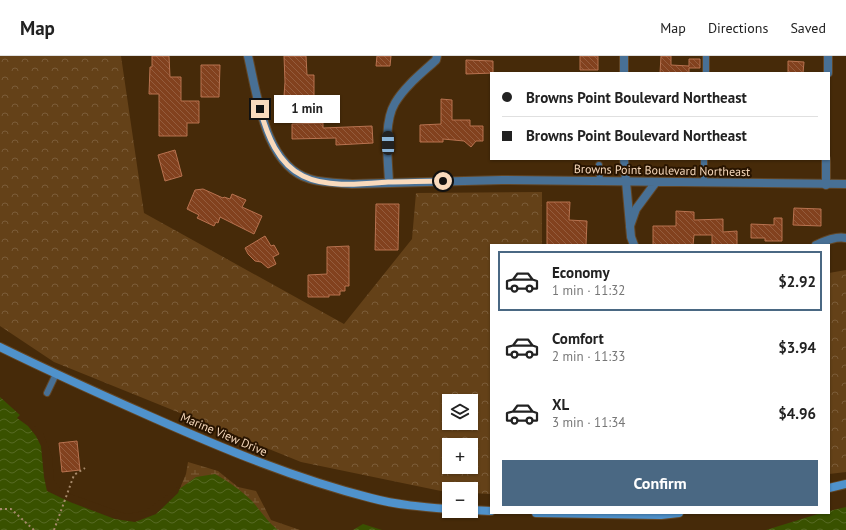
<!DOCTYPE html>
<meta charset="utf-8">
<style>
:root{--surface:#fff;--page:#f2f2f2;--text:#222;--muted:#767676;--line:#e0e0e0;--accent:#4a6883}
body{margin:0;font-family:"PT Sans",sans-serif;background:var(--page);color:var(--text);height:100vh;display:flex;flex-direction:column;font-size:15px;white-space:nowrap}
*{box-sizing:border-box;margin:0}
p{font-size:13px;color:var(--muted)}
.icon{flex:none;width:22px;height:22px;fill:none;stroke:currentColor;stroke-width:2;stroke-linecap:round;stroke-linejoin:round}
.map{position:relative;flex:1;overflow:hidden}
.details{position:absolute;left:490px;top:188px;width:340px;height:270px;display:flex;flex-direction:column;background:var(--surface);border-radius:0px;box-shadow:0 1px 3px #0004}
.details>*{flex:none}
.hud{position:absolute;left:490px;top:16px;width:340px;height:88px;border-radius:0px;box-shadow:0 1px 3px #0004;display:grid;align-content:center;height:88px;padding:0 12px;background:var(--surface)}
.controls{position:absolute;left:442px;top:338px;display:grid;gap:8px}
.controls a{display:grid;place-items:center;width:36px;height:36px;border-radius:0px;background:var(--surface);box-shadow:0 1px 3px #0004;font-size:20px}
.end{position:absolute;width:18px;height:18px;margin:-9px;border:5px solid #f8dabd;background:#111;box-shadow:0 0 0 2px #111}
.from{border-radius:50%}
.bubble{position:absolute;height:28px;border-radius:0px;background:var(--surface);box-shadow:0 1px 3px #0004;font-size:13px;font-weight:800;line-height:28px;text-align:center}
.car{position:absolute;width:12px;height:24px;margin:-12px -6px;border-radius:5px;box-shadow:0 0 3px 1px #0007;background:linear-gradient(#222 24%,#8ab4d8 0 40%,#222 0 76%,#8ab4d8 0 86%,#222 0)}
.hud b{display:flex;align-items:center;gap:14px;height:38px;font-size:15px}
.hud b+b{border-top:1px solid var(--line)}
.hud i{width:10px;height:10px;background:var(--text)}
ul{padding:7px 0 0;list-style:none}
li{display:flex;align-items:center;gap:12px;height:60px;margin:0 8px 6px;padding:0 4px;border:2px solid transparent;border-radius:0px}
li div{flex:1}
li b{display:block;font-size:15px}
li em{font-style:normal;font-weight:800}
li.selected{border-color:var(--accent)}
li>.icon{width:36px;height:36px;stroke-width:1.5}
.action{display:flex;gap:8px;margin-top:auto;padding:8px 12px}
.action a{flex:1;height:46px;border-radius:0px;background:var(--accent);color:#fff;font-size:16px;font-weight:800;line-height:46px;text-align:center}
header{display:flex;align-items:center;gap:24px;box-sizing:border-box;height:56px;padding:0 20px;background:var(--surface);border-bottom:1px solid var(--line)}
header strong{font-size:19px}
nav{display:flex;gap:22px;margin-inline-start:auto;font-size:14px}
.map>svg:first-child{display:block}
</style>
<header>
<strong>Map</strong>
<nav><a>Map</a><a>Directions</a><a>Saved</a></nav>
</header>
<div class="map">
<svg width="846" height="474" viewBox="0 0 846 474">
<defs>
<pattern id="forest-crowns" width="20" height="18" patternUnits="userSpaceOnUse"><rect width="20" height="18" fill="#644118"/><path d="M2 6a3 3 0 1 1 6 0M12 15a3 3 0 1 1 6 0" fill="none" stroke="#7b5c38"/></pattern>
<pattern id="wetland-marsh" width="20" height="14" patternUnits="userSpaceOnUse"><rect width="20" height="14" fill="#644118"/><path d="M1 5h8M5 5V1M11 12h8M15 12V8" fill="none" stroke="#7b5c38"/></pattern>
<pattern id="water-waves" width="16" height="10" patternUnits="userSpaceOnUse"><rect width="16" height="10" fill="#395100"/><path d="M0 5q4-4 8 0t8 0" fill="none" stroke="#566923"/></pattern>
<pattern id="building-back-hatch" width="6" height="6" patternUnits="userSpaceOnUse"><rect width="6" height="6" fill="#82411e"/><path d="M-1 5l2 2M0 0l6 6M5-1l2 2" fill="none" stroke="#945c3d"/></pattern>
</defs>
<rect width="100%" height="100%" fill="#462a09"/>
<path fill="url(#forest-crowns)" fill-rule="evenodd" d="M0 0H121L144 157 344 268 412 183 416 137 542 136V189H491V438L471 437V433H449V436L441 435 301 406 54 306 0 270ZM449 345H471V367H449ZM449 389H471V411H449Z
M846 214V416L829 418V217Z"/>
<path fill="url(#wetland-marsh)" d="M188 406 218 415 238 431 256 435 271 464 300 474H123L178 437 186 418Z"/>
<path fill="url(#water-waves)" d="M0 341 41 378 52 424 61 437 126 460 146 457 196 421 215 418C229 426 241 434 253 446 262 457 267 465 278 474H0Z
M846 451V474H766L821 457H829V455Z
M363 468 382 474H353Z"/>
<path fill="#462a09" d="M21 358 43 377 52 400 54 424 62 435 126 458 145 455 181 429 178 437 156 458 135 466 115 463 70 446 47 435 44 421 41 390 36 380 28 370 17 362Z"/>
<path fill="url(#building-back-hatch)" stroke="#b8724f" d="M152 0H169L170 21H181V45H199V67H187V80H159V38H149L150 11H152Z
M284 0H306L307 19H314V40H284L285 26Z
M377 0H391L390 10H376Z
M580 0H598V14H580Z
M661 0H671V9L689 10V3H700V12H689V17H660Z
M466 4 493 5V17L466 18Z
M788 5 804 6 803 17H788Z
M201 9H220L219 41H201Z
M441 43 452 44V64H470V70H483V85H476L471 91 464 85 443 83V86H420V69L441 68Z
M323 67V72L372 70 373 87 336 89V82L292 83V68Z
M175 94 182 120 165 125 158 99Z
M203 133 223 142 224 141 230 143 232 138 246 144 242 151 262 160 254 178 220 161 218 167 216 166 214 170 197 162 199 159 187 153 195 134Z
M547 146H570L569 164 587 165 586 189H547Z
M376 148H399L398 194H375Z
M794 152 821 153V170L793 169Z
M676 155 694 156V164L723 163V176L737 175V189H712V179H694L693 189H653V170H676Z
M774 162H782V185H765V182H751V168L774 169Z
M265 180 271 190 274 189 279 198 273 201 276 208 268 212 261 206 255 205 248 198 245 192Z
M349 190V230H345V235H340V239H329V241H308V219L327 218V191Z
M77 385 80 414 62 416 59 387Z"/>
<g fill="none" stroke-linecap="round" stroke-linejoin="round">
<defs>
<path id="service" d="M706 17V0
M599 109 600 126
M704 126V103
M47 337 56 318"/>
<path id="minor" d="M624 17V0
M828 17V0
M624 103 631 181 634 189
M389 126C388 103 383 67 395 47 405 30 422 17 436 4L437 0
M826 129V103
M816 189C825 185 836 180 846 182"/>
<path id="tertiary" d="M248 0C257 38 265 110 310 123 323 127 338 127 352 128L502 124 846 128
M630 170 636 153 656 126"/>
<path id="secondary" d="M0 291C51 316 102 339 154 362 224 393 296 423 371 442 397 449 423 451 449 453
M829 432 846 428
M471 454 491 455
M536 457 661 459 679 457"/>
</defs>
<use href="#service" stroke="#624626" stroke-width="8"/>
<use href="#minor" stroke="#624626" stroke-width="10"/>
<use href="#tertiary" stroke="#624626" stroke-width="10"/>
<use href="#secondary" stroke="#624626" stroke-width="10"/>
<path stroke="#a88b6c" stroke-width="2" stroke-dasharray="2 3" stroke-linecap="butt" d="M0 453H11L34 474
M54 474 74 419 85 412"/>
<use href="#service" stroke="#487095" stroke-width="6"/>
<use href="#minor" stroke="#487095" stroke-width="8"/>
<use href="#tertiary" stroke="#487095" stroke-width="8"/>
<use href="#secondary" stroke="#4f92cc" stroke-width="8"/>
</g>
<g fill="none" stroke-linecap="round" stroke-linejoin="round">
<path stroke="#f8dabd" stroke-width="5" d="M260 53C267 79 278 108 303 120 327 132 362 128 388 126 406 126 424 125 443 125"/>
</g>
<g text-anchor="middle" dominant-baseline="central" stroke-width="4" stroke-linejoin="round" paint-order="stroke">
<g font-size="12" fill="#f8dabd" stroke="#281400">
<text transform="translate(662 114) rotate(1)">Browns Point Boulevard Northeast</text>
<text transform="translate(224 378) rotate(23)">Marine View Drive</text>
</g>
</g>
</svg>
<div class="controls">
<a><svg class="icon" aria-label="layers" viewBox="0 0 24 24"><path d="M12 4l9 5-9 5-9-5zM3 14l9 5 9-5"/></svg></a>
<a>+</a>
<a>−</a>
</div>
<i class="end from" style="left:443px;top:125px"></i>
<i class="end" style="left:260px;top:53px"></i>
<div class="bubble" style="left:274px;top:39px;width:66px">1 min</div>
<i class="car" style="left:388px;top:87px;rotate:359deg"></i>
<div class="hud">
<b><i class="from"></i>Browns Point Boulevard Northeast</b>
<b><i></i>Browns Point Boulevard Northeast</b>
</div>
<section class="details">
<ul>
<li class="selected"><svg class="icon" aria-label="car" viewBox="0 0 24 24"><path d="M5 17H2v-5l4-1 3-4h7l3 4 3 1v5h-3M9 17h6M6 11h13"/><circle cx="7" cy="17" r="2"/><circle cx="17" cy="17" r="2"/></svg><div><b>Economy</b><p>1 min · 11:32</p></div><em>$2.92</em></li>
<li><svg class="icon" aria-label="car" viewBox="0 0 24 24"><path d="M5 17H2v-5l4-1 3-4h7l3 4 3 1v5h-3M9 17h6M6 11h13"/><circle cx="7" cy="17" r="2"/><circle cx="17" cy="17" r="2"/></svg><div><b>Comfort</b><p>2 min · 11:33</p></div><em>$3.94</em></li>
<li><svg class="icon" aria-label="car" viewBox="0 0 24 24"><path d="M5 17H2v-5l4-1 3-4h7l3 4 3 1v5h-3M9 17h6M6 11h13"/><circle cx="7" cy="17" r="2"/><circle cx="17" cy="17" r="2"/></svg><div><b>XL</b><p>3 min · 11:34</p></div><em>$4.96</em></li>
</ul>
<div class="action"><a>Confirm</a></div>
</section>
</div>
